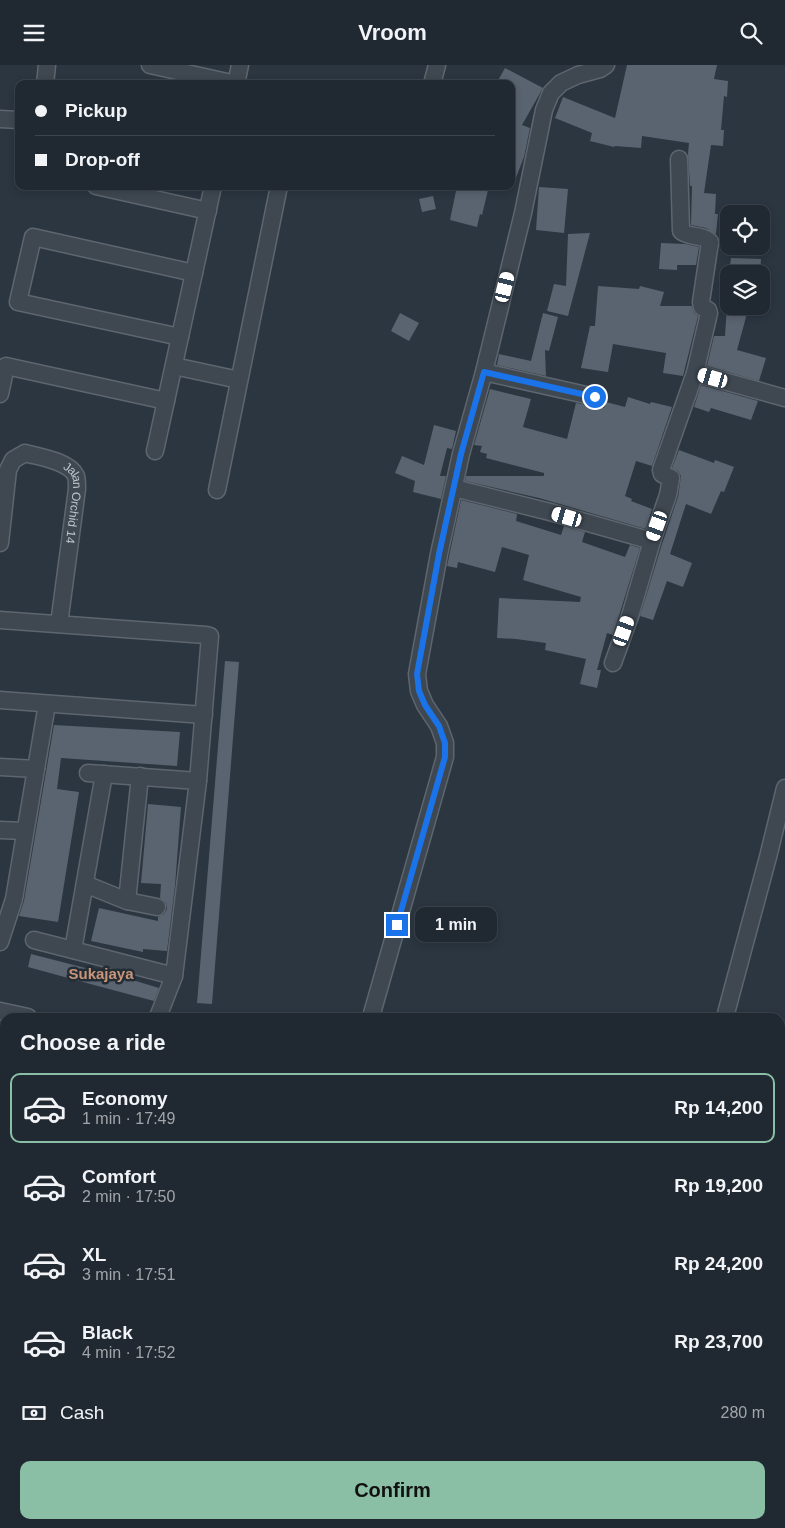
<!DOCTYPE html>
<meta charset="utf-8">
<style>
:root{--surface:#202831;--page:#2d343d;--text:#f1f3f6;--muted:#a2a6ab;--line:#3d444d;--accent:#8abfa5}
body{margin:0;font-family:Arial,sans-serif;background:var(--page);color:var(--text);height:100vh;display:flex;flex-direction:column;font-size:19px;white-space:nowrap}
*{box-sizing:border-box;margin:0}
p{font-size:16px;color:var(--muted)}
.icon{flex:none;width:28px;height:28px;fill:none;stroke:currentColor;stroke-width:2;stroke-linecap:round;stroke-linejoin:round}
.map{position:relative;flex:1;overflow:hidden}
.panel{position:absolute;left:0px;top:948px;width:785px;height:516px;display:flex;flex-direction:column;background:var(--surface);border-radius:15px 15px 0 0;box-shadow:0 2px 8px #0003,0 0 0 1px var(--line)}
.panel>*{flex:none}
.guide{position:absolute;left:15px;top:15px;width:500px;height:110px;border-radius:10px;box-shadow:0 2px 8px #0003,0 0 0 1px var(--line);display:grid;align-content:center;height:110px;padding:0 20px;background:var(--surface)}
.controls{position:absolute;left:720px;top:140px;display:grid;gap:10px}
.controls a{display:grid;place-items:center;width:50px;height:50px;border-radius:10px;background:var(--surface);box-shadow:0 2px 8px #0003,0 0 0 1px var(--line);font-size:25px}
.end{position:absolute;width:22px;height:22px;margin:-11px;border:6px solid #1a73e8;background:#fff;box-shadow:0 0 0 2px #fff}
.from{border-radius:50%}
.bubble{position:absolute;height:35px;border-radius:10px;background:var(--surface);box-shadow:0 2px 8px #0003,0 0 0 1px var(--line);font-size:16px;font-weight:700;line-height:35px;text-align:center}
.car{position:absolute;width:15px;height:30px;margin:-15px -8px;border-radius:6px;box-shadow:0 0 4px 1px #0007;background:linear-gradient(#fff 24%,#345 0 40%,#fff 0 76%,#345 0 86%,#fff 0)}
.guide b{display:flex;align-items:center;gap:18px;height:48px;font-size:19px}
.guide b+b{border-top:1px solid var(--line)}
.guide i{width:12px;height:12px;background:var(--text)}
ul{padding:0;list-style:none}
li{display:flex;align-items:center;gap:15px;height:70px;margin:0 10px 8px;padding:0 10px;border:2px solid transparent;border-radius:10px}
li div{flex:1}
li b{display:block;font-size:19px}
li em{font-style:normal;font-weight:700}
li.active{border-color:var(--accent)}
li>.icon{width:45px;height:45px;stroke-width:1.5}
h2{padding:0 20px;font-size:22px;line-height:60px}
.pay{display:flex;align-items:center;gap:12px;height:55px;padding:0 20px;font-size:19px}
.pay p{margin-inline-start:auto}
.cta{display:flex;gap:10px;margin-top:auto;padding:10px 20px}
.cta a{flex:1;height:58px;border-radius:10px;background:var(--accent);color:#111;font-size:20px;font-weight:700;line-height:58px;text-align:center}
header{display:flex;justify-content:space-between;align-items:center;height:65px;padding:0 20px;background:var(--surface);font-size:22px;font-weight:700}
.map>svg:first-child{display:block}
</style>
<header><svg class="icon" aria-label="menu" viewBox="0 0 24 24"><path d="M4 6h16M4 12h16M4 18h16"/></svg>Vroom<svg class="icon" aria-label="search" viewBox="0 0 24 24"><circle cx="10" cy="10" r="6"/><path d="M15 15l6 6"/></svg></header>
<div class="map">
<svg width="785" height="1463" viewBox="0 0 785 1463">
<rect width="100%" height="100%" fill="#2b3641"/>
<path fill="#5a6470" d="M627 0H717L714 14 728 16 727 32 724 31 721 65H724L723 81 711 80 704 128 716 129 715 149H718L716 169 706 163 691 160 692 121H690L688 89 689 78 642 71 641 83 615 81 614 82 590 76 592 68 555 53 563 32 615 53Z
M505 3 543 23 522 60 530 63 524 92 512 123H511V19H496Z
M457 121H469L488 125 482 150 480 149 477 162 450 155Z
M539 122 568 124 564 168 536 165Z
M433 131 436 144 422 147 419 134Z
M590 168 568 251 547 246 554 219 566 221 568 169Z
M661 178 685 179 699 182 696 200H677V205L659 204Z
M731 193 761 194 760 209H729Z
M598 221 639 224 640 221 664 227 660 241H692L694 248 698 251 683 311 663 308 666 288 613 279 608 307 581 303 590 261H595Z
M727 241H749L737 285 766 293 759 316 707 301 714 271H725Z
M400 248 419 258 409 276 391 266Z
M543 248 558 252 549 286 545 285 546 311 497 300 499 289 531 296Z
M701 320 758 336 751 355 711 343 709 347 694 342Z
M490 324 531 334 523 362 567 374 576 338 604 343 606 337 625 342 628 332 650 339 651 337 672 342 652 401 636 396 625 431 632 434 631 436 652 444 646 464 539 433 465 416 466 411H544V408L486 393 487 389 480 387 482 381 474 380Z
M434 360 456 366 452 384 447 383 440 411H446L441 434 413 427 415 416 395 408 402 391 424 400Z
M679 385 714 398 715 395 734 402 724 427 721 426 711 449 686 439 670 489 692 498 683 522 667 516 653 555 640 551 662 479 678 432 681 411 678 406 672 403Z
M461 435 517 449 516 456 561 470 564 461 585 467 582 477 625 492 630 480 640 483 613 570 607 568 597 605H601L597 623 580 619 586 594 545 585 546 578 516 574 497 573 499 533 580 537 581 532 523 515 529 490 502 482 495 507 458 497 457 503 447 501Z
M225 596 239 597 212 939 197 938Z
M54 660 180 667 177 701 61 693 57 724 79 727 58 857 19 851 24 836Z
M148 739 181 742 175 821 167 886 143 884V887L91 876 99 843 158 856V852L164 849 167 844 166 838 160 833 161 819 141 818Z
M31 889 136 916 159 923 154 936 79 916 28 902Z"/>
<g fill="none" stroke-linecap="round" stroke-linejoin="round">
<defs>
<g id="minor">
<path d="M150 0 236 19"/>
<path d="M45 19 47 0"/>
<path d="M236 19 240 0"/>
<path d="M432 19 437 0"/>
<path d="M0 54 19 55"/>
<path d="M96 121 208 146"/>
<path d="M180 272 18 237 33 172 194 208"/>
<path d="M174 301 239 315"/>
<path d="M484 307 595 332"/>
<path d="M695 308 785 333"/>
<path d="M0 329 6 301 166 336"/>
<path d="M155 386 213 121"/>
<path d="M454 423 550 447 652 476"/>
<path d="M217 425 279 121"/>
<path id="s1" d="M0 478 8 405 13 395 25 388C39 392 69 396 76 411 77 414 77 420 77 424L59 559"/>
<path d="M0 555 206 570 210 571 198 716 174 911 158 952"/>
<path d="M613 598 630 551 652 476 668 430 671 413 662 409 661 405 695 308 709 248 708 245 702 242 701 237 710 177C703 169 689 173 681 166L679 94"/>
<path d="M0 635 204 650"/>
<path d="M0 702 36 704"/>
<path d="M88 708 198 716"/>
<path d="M0 765 25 766"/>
<path d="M85 819 127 836 157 842"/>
<path d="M127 836 140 711"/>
<path d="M34 875 174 911"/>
<path d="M0 877 14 834 47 639"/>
<path d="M73 885 104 709"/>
<path d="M0 946 28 952"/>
<path d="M371 952 445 692V678L439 661 425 640 419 626 417 609 439 489 461 389 484 307 523 148 544 45 551 28 561 18 578 10 600 4 606 0"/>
<path d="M725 952 768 792 785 723"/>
<path d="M780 1084 785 1085"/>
<path d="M780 1153 785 1154"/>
<path d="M780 1220 785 1221"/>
<path d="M780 1288 785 1289"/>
<path d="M780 1355 785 1357"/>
<path d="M780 1422 785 1423"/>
<path d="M665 1459 680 1463"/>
<path d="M248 1463 249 1459"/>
<path d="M586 1463 587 1459"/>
<path d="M627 1463 629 1459"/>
</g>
</defs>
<use href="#minor" stroke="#5d666e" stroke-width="19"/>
<use href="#minor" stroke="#3f4851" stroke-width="16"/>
</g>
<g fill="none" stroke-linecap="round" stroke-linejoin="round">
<path stroke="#1a73e8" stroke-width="6" d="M397 860 445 692V678L439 661 425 640 419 626 417 609 439 489 461 389 484 307 595 332"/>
</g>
<g text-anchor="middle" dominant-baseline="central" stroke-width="5" stroke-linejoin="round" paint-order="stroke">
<g font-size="12" fill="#bcc3cb" stroke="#232d36">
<text stroke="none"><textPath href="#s1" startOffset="182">Jalan Orchid 14</textPath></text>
</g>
<g font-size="15" font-weight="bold" fill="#ca9578" stroke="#232d36">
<text x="101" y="908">Sukajaya</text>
</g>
</g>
</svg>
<div class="controls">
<a><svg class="icon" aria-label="locate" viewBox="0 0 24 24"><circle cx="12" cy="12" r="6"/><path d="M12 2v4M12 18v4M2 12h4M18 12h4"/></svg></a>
<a><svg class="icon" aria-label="layers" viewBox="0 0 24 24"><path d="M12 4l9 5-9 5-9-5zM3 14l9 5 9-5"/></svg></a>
</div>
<i class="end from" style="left:595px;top:332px"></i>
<i class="end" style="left:397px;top:860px"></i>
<div class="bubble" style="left:415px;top:842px;width:82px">1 min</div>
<i class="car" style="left:505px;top:222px;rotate:14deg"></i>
<i class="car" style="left:713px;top:313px;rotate:286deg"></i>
<i class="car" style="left:567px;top:452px;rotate:286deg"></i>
<i class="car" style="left:657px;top:461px;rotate:200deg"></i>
<i class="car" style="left:624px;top:566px;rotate:20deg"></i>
<div class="guide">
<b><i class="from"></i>Pickup</b>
<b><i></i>Drop-off</b>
</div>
<section class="panel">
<h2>Choose a ride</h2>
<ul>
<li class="active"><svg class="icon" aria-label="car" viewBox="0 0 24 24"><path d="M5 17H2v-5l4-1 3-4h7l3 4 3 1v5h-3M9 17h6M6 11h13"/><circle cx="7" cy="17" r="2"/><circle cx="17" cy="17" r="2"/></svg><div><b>Economy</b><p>1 min · 17:49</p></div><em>Rp 14,200</em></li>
<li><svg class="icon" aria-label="car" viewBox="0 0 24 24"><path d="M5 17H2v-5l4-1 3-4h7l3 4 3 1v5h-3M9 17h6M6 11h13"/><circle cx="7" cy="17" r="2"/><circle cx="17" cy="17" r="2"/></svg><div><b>Comfort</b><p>2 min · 17:50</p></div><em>Rp 19,200</em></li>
<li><svg class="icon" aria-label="car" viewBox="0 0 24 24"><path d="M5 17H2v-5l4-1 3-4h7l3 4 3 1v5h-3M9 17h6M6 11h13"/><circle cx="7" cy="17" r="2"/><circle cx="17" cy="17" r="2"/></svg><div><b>XL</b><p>3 min · 17:51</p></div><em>Rp 24,200</em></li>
<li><svg class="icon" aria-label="car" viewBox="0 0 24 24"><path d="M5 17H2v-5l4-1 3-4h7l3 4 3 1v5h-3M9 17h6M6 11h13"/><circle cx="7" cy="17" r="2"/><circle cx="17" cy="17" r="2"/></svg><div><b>Black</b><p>4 min · 17:52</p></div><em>Rp 23,700</em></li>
</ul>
<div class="pay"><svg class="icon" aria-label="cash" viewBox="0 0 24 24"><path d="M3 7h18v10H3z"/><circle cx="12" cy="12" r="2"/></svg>Cash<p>280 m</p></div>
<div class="cta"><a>Confirm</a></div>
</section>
</div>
